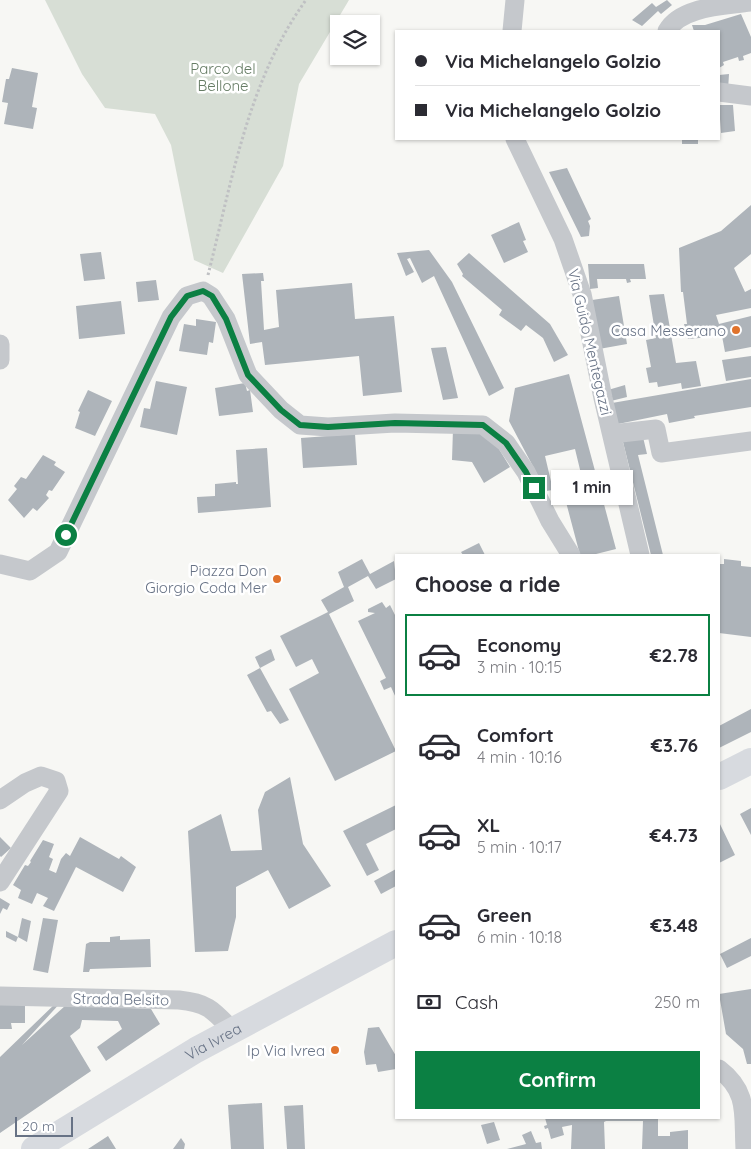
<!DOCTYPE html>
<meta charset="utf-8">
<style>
:root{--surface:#fff;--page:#f7f7f7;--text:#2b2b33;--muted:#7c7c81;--line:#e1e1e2;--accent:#0b8043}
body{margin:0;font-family:Quicksand,sans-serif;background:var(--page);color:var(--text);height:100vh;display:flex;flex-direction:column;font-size:19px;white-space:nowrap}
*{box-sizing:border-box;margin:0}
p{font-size:16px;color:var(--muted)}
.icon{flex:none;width:28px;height:28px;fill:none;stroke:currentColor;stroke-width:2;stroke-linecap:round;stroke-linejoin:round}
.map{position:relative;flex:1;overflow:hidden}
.details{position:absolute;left:395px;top:554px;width:325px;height:565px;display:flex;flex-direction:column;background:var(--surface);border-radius:0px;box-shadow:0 1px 4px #0004}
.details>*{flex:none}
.banner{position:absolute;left:395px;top:30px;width:325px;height:110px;border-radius:0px;box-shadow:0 1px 4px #0004;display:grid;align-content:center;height:110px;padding:0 20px;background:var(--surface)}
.fabs{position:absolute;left:330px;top:15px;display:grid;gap:10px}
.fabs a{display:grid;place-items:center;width:50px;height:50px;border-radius:0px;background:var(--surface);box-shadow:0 1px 4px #0004;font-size:25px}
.scale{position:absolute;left:15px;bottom:12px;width:58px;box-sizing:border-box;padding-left:5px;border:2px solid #677285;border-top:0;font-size:14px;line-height:18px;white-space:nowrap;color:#677285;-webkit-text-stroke:4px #fff;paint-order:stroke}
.end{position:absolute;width:22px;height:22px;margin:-11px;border:6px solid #0b8043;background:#fff;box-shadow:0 0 0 2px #fff}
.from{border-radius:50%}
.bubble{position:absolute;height:35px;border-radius:0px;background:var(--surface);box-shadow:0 1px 4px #0004;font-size:16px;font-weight:800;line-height:35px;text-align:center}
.banner b{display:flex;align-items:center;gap:18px;height:48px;font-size:19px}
.banner b+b{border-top:1px solid var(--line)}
.banner i{width:12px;height:12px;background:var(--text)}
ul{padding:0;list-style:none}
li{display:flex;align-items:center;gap:15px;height:82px;margin:0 10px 8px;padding:0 10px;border:2px solid transparent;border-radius:0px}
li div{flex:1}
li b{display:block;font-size:19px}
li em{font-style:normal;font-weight:800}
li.current{border-color:var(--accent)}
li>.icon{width:45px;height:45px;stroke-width:1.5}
h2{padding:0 20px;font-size:22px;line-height:60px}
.pay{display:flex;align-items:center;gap:12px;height:55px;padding:0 20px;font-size:19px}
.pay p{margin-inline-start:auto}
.primary-button{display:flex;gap:10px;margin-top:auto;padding:10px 20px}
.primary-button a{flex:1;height:58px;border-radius:0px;background:var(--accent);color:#fff;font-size:20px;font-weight:800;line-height:58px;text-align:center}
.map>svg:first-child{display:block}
</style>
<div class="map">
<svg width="751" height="1149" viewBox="0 0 751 1149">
<rect width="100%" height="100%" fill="#f7f7f4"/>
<path fill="#d7ded5" d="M45 0H349L299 84 283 166 223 273 194 260 171 145 155 114 105 108 82 74Z"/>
<path fill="#aeb4ba" d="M667 0 672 5 661 14 658 11 642 26 632 20 652 3 656 7Z
M741 14 751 37V53L743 56 744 60 739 61 738 57 723 62 724 65 719 68V31H694L692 25H705Z
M12 68 38 73 32 107 37 108 33 129 4 124 8 103 2 102 6 79H9Z
M729 74 728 90H719V75Z
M719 105H733L735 131 721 133Z
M682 139H698V144H682Z
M567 168 591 219 588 221 590 226 589 236 581 237 549 172Z
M751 205V254L734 268 745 292 751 289V308L716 315 719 324 751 316V347L725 352 722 336 688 339 684 324H687L683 292H681L679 248 721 231Z
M519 222 526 240 523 241 528 252 504 263 491 235Z
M429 250 452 282 504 388 489 396 434 276 422 283 410 258 407 259 414 272 406 276 397 253Z
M101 252 105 279 84 281 80 254Z
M469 253 550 324 568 355 554 362 543 338 526 325 521 331 499 315 502 310 462 276 463 274 457 264Z
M588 264H644L646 279H630L631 282 627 283 626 279H597L598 288 590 289Z
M263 273 264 281H261L264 330 279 327 276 290 352 283 355 319 394 316 402 392 363 396 359 356 265 365 262 342 250 344 242 274Z
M156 280 159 300 138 302 136 282Z
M664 294 676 363 696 361 701 386 682 389 681 383 658 387 657 382 649 383 646 368 651 367 646 340 656 338 649 295Z
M619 296 627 344 599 349 592 300Z
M121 301 125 334 79 339 76 306Z
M196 319 216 322 213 343 209 342 207 355 179 351 184 324 196 326Z
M446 347 458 398 443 400 431 348Z
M751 356V377L726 381 722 360Z
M569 374 616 549 592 555H580L562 487 583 482 575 449 545 456 553 490 546 491 509 421 515 388Z
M751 379V407L694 416 695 418 669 423 667 414 618 424 612 403Z
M156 381 187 387 177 435 140 427 144 408 150 409Z
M245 383 247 391 250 390 253 412 219 416 215 388Z
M625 385 627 397 611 401 608 390Z
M88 390 112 401 95 436 75 428 80 412 78 411Z
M453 429 491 436 510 467 484 483 472 462 452 460Z
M355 434 357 465 303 468 301 438Z
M643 437 647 454 638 455 663 555H651L623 442Z
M267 448 271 507 198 513 197 497 215 496V484L236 482V484H238L236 450Z
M43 455 56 462 54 465 65 472 52 491 49 490 46 495 49 498 37 511 33 508 24 518 8 500 17 489 14 486 21 477 26 479Z
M479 543 485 555H463L461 552Z
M362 559 370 574 394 561 396 579 376 589 368 576 348 587 354 601 329 614 396 751 335 781 289 689 319 673 312 659 296 667 280 636 328 612 321 600 344 587 338 572Z
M724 559 741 561V566L751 567V637L719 633V564H724Z
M382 602 386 608 390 605 396 617V698L391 687 384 690 380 681 386 678 358 621 375 613 368 612V609Z
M271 649 275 660 260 668 255 657Z
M260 668 271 688 289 720 280 724 271 711 267 712 247 675Z
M751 709V732L719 748V726Z
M290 777 303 844 331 886 289 909 268 870 236 887V917L228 951 195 952 188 831 221 814 231 851 262 850 258 810 265 792Z
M396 805V829L366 844 379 870 367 876 343 831Z
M751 808V835L740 814Z
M719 822 735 855 719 863Z
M0 837 11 848 1 857 0 856Z
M80 837 119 859 121 856 136 867 123 892 76 867 54 911 43 906 48 898 37 893 32 904 18 898 21 890 13 885 25 865 28 866 31 862 30 861 43 840 54 844 49 857 53 859 49 870 56 873 61 859 66 853 70 856Z
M396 869V886L381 894 374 881Z
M0 898 10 904 7 910 3 908 0 914Z
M22 918 31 921 27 942 18 937Z
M43 918 58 920 48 973 33 970Z
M6 931 18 937 16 942 6 937Z
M120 936V940L150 939 151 967 90 969 89 972H83L86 944 90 942H110V937Z
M751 938V956L727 968 720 954Z
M751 989V1064H747L743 1049 726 1034 719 994Z
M58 1001H62L22 1045 66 1005 151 1009 160 1024 106 1061 97 1047 122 1029 118 1021 82 1020 80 1028 70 1036 91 1071 0 1133V1057Z
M25 1002V1023H11L12 1029H0V1003Z
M379 1027 396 1056V1069L378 1072 376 1064 366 1065 364 1052 368 1028Z
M262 1103 264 1149H231L228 1105Z
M303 1105 305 1149H287L284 1106Z
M545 1118H658V1136H670V1132L688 1130V1149H642L643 1121H606L604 1122 605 1149H571L572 1125 562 1127 564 1135 551 1139 548 1128 545 1129 544 1126 547 1125Z
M494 1122 500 1140 487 1144 481 1125Z
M531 1131 536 1143 541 1142 542 1149H507L526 1144 522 1135Z
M108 1136 116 1149H88Z
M181 1138 185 1144 184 1149H173Z"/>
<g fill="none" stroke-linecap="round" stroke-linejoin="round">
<path stroke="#bfc0c3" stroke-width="3" stroke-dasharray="2.5 2.5" stroke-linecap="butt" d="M208 275C232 181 248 80 306 0"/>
<path stroke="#c5c8cc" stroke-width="19" d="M512 31 515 0
M667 31C681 6 725 6 751 2
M719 92 751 96
M515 139 563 239 582 294 603 398 640 555
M0 344V360
M612 434 656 429 661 453 751 441
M0 564 30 571 58 552 171 317 187 296 203 291 211 296 226 319 248 375 281 410 300 425 328 427 395 423 483 425 506 443 526 472 550 521 571 555
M0 800 25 783 41 776 56 781 59 791 0 882
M0 996 179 1000C208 1003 213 1010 232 1030
M719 1069C749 1092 743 1114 745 1149"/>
<g stroke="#d7dadf" stroke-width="26">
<path d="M719 777 751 761"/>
<path id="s1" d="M34 1149 196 1050 396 943"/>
</g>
</g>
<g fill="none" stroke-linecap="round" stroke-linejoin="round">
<path stroke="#0b8043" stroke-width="6" d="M66 535 171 317 187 296 203 291 212 296 226 319 248 375 281 410 300 425 328 427 395 423 483 425 506 443 526 472 534 488"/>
</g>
<g fill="#e0732c" stroke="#fff" stroke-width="2">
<circle cx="736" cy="330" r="5"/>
<circle cx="277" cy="579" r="5"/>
<circle cx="335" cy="1050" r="5"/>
</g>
<g text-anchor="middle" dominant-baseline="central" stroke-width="5" stroke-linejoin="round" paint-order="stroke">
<g font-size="15" fill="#667c65" stroke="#fff">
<text x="223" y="68">Parco del<tspan x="223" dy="17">Bellone</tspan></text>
</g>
<g font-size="15" fill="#677285" stroke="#fff" text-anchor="end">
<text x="726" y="330">Casa Messerano</text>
<text x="267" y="570">Piazza Don<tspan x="267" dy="17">Giorgio Coda Mer</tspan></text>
<text x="325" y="1050">Ip Via Ivrea</text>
</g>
<g font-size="15" fill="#677285" stroke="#fff">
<text transform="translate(590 342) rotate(77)">Via Guido Mentegazzi</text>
<text transform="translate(121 999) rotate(1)">Strada Belsito</text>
<text stroke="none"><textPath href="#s1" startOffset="209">Via Ivrea</textPath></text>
</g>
</g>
</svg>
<div class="fabs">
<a><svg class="icon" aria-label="layers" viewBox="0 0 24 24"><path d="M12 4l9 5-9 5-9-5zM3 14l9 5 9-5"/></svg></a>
</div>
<div class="scale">20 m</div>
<i class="end from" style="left:66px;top:535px"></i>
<i class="end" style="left:534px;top:488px"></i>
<div class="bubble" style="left:551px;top:470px;width:82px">1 min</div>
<div class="banner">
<b><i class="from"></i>Via Michelangelo Golzio</b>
<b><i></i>Via Michelangelo Golzio</b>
</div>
<section class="details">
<h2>Choose a ride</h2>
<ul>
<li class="current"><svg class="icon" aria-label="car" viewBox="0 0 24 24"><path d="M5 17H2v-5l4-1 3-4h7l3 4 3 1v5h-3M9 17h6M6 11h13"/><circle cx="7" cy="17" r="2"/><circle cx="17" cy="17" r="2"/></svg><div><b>Economy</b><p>3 min · 10:15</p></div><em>€2.78</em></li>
<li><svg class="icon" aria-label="car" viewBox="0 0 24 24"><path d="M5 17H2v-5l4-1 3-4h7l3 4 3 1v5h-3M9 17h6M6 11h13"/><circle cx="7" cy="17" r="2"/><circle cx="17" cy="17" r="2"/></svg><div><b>Comfort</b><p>4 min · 10:16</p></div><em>€3.76</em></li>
<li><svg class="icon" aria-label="car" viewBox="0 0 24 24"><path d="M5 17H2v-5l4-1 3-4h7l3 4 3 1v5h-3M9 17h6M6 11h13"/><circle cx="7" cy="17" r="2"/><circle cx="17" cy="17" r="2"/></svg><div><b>XL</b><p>5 min · 10:17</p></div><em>€4.73</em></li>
<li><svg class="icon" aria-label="car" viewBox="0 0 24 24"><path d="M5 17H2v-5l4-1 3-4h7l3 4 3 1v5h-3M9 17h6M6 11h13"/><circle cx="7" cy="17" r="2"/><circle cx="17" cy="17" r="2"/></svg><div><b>Green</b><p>6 min · 10:18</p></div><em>€3.48</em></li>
</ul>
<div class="pay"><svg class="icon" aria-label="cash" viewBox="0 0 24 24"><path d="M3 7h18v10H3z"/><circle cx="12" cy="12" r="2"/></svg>Cash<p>250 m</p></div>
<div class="primary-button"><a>Confirm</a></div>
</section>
</div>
